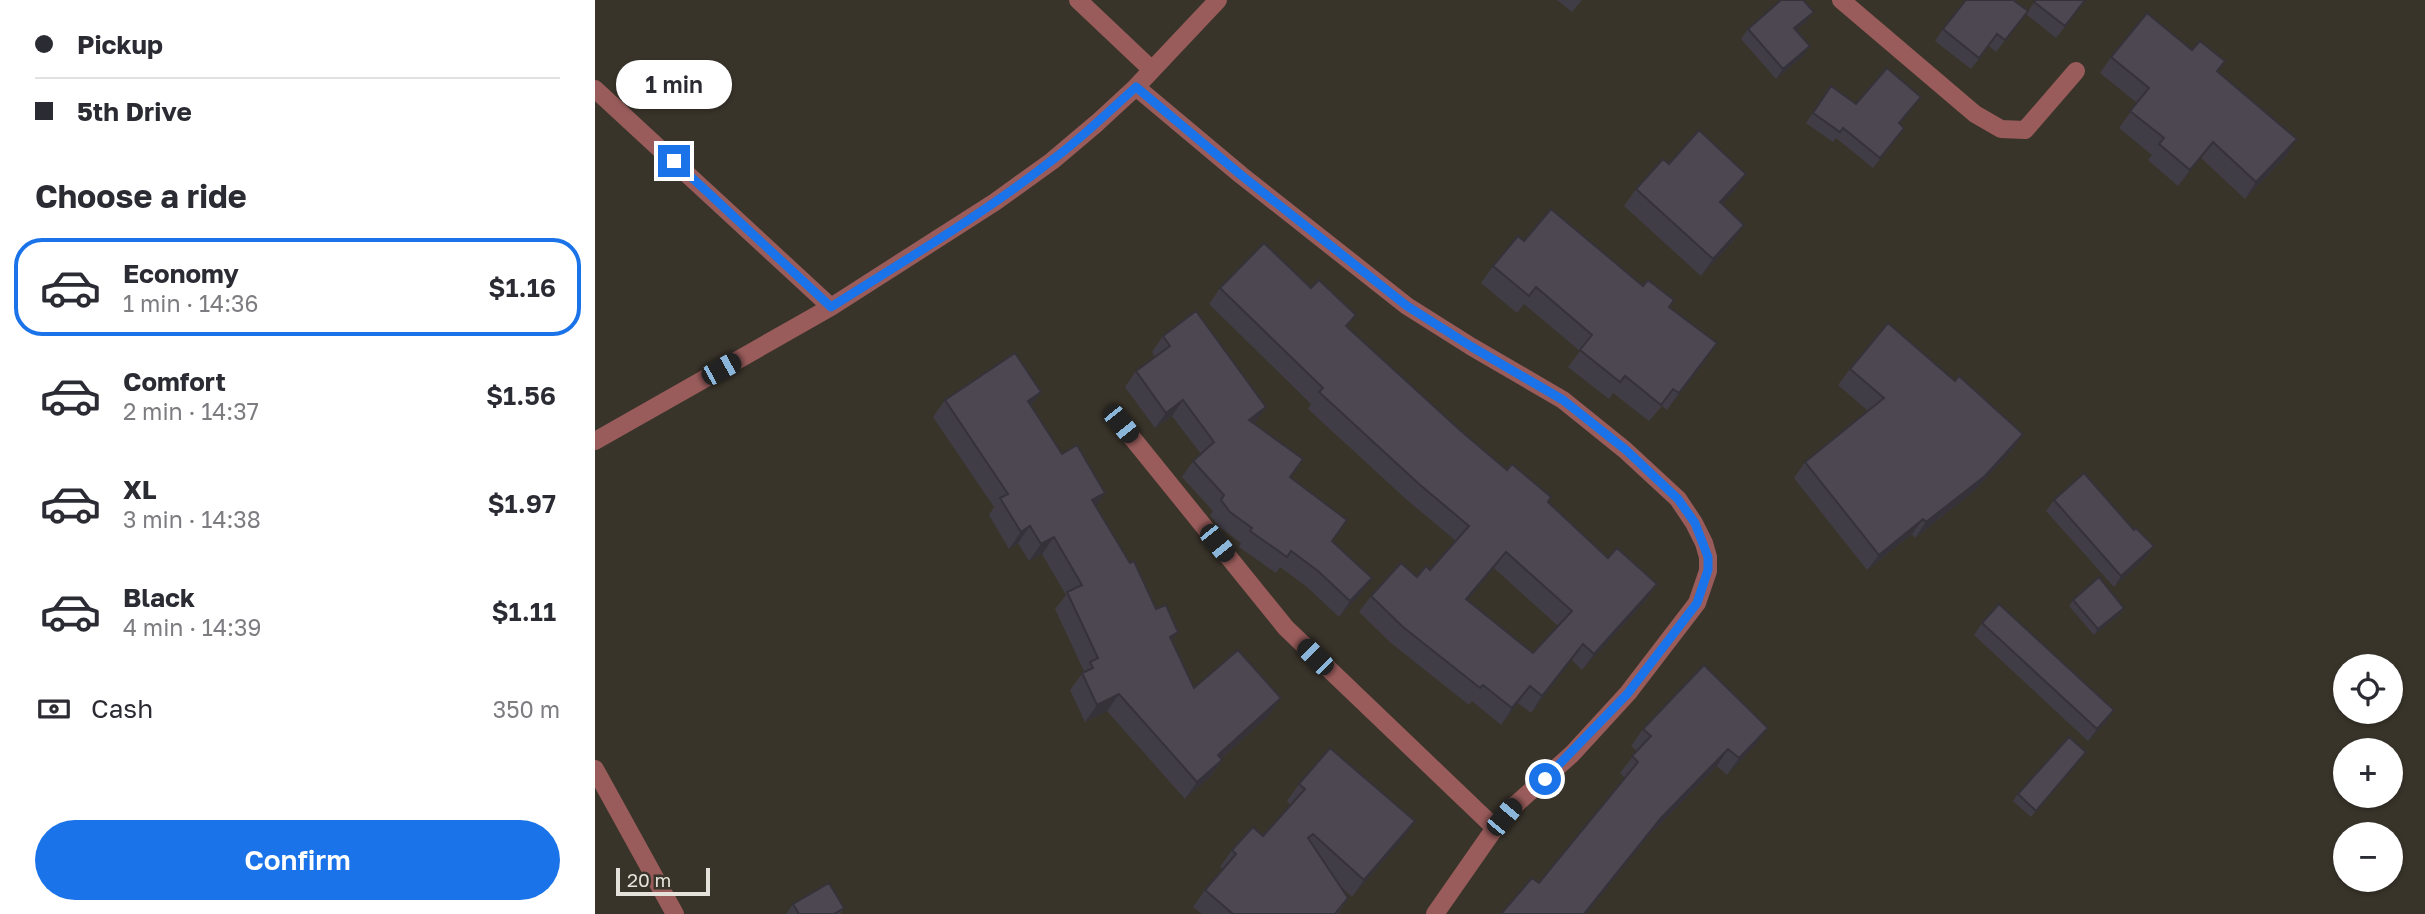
<!DOCTYPE html>
<meta charset="utf-8">
<style>
:root{--surface:#fff;--page:#f2f2f3;--text:#2b2b33;--muted:#7c7c81;--line:#e1e1e2;--accent:#1a73e8}
body{margin:0;font-family:"Golos Text",sans-serif;background:var(--page);color:var(--text);height:100vh;display:flex;flex-direction:column;font-size:26px;white-space:nowrap}
*{box-sizing:border-box;margin:0}
p{font-size:23px;color:var(--muted)}
.icon{flex:none;width:38px;height:38px;fill:none;stroke:currentColor;stroke-width:2;stroke-linecap:round;stroke-linejoin:round}
.map{position:relative;flex:1;overflow:hidden}
.panel{display:flex;flex-direction:column;background:var(--surface);width:595px}
.panel>*{flex:none}
.banner{display:grid;align-content:center;height:154px;padding:0 35px;background:var(--surface)}
.tools{position:absolute;left:1738px;top:654px;display:grid;gap:14px}
.tools a{display:grid;place-items:center;width:70px;height:70px;border-radius:50%;background:var(--surface);box-shadow:0 2px 5px #0004;font-size:35px}
.scale{position:absolute;left:21px;bottom:18px;width:94px;box-sizing:border-box;padding-left:7px;border:4px solid #e5e2db;border-top:0;font-size:19px;line-height:24px;white-space:nowrap;color:#e5e2db;-webkit-text-stroke:5px #39342a;paint-order:stroke}
.end{position:absolute;width:32px;height:32px;margin:-16px;border:9px solid #1a73e8;background:#fff;box-shadow:0 0 0 4px #fff}
.from{border-radius:50%}
.bubble{position:absolute;height:49px;border-radius:24px;background:var(--surface);box-shadow:0 2px 5px #0004;font-size:23px;font-weight:600;line-height:49px;text-align:center}
.car{position:absolute;width:21px;height:42px;margin:-21px -10px;border-radius:9px;box-shadow:0 0 5px 2px #0007;background:linear-gradient(#222 24%,#8ab4d8 0 40%,#222 0 76%,#8ab4d8 0 86%,#222 0)}
.banner b{display:flex;align-items:center;gap:24px;height:66px;font-size:26px}
.banner b+b{border-top:2px solid var(--line)}
.banner i{width:18px;height:18px;background:var(--text)}
ul{padding:0;list-style:none}
li{display:flex;align-items:center;gap:21px;height:98px;margin:0 14px 10px;padding:0 21px;border:4px solid transparent;border-radius:28px}
li div{flex:1}
li b{display:block;font-size:26px}
li em{font-style:normal;font-weight:600}
li.selected{border-color:var(--accent)}
li>.icon{width:63px;height:63px;stroke-width:1.5}
h2{padding:0 35px;font-size:32px;line-height:84px}
.pay{display:flex;align-items:center;gap:18px;height:77px;padding:0 35px;font-size:26px}
.pay p{margin-inline-start:auto}
.primary-button{display:flex;gap:14px;margin-top:auto;padding:14px 35px}
.primary-button a{flex:1;height:80px;border-radius:42px;background:var(--accent);color:#fff;font-size:28px;font-weight:600;line-height:80px;text-align:center}
main{display:flex;flex:1;min-height:0}
.map>svg:first-child{display:block}
</style>
<main>
<section class="panel">
<div class="banner">
<b><i class="from"></i>Pickup</b>
<b><i></i>5th Drive</b>
</div>
<h2>Choose a ride</h2>
<ul>
<li class="selected"><svg class="icon" aria-label="car" viewBox="0 0 24 24"><path d="M5 17H2v-5l4-1 3-4h7l3 4 3 1v5h-3M9 17h6M6 11h13"/><circle cx="7" cy="17" r="2"/><circle cx="17" cy="17" r="2"/></svg><div><b>Economy</b><p>1 min · 14:36</p></div><em>$1.16</em></li>
<li><svg class="icon" aria-label="car" viewBox="0 0 24 24"><path d="M5 17H2v-5l4-1 3-4h7l3 4 3 1v5h-3M9 17h6M6 11h13"/><circle cx="7" cy="17" r="2"/><circle cx="17" cy="17" r="2"/></svg><div><b>Comfort</b><p>2 min · 14:37</p></div><em>$1.56</em></li>
<li><svg class="icon" aria-label="car" viewBox="0 0 24 24"><path d="M5 17H2v-5l4-1 3-4h7l3 4 3 1v5h-3M9 17h6M6 11h13"/><circle cx="7" cy="17" r="2"/><circle cx="17" cy="17" r="2"/></svg><div><b>XL</b><p>3 min · 14:38</p></div><em>$1.97</em></li>
<li><svg class="icon" aria-label="car" viewBox="0 0 24 24"><path d="M5 17H2v-5l4-1 3-4h7l3 4 3 1v5h-3M9 17h6M6 11h13"/><circle cx="7" cy="17" r="2"/><circle cx="17" cy="17" r="2"/></svg><div><b>Black</b><p>4 min · 14:39</p></div><em>$1.11</em></li>
</ul>
<div class="pay"><svg class="icon" aria-label="cash" viewBox="0 0 24 24"><path d="M3 7h18v10H3z"/><circle cx="12" cy="12" r="2"/></svg>Cash<p>350 m</p></div>
<div class="primary-button"><a>Confirm</a></div>
</section>
<div class="map">
<svg width="1830" height="914" viewBox="0 0 1830 914">
<rect width="100%" height="100%" fill="#39342a"/>
<g fill="none" stroke-linecap="round" stroke-linejoin="round">
<path stroke="#995c5b" stroke-width="18" d="M483 0 557 70
M1246 0 1380 114 1406 129 1430 130 1481 71
M541 87 646 175 812 306 877 347 968 400 1030 450 1083 499 1099 523 1109 543 1113 557V571L1102 603 1033 693 977 754 919 806 900 828 840 914
M0 89 236 307
M526 424 691 628 900 828
M0 441 236 307 400 202 457 161 502 123 541 87 623 0
M0 769 80 914"/>
</g>
<path fill="#413d46" fill-rule="evenodd" d="M962 0H987L977 12Z
M1441 0H1491L1461 38 1431 14Z
M1433 11 1401 52 1394 46 1376 69 1340 41 1348 29Z
M1211 22 1201 30 1208 56 1181 79 1146 39 1153 29Z
M1516 57 1623 72 1702 139 1691 156 1650 199 1606 158 1583 186 1553 160 1557 155 1524 128 1542 103 1505 73Z
M1236 86 1261 104 1318 107 1304 124 1302 138 1278 168 1241 138 1238 142 1211 123Z
M1074 164 1151 174 1139 191 1127 204 1149 225 1138 241 1106 276 1029 206 1041 189Z
M929 241 1048 286 1074 307 1111 360 1072 410 1067 406 1054 421 1018 393 1014 399 973 367 985 351 929 304 922 313 886 283 898 266Z
M625 288H716L752 327 866 431 912 470 953 502 1013 558 1062 584 1050 601 987 670 977 660 936 713 923 703 906 725 877 701 874 705 796 643 764 612 776 596 835 570 861 541 812 500 713 409 716 404 614 304ZM899 568 963 626 938 653 872 600Z
M568 336 660 423 659 424 737 541 777 578 766 593 744 617 712 587 685 567 681 573 644 547 646 543 624 527 615 515 618 511 587 477 598 461 606 454 577 416 560 428 530 387 541 371 560 357 557 352Z
M1255 369 1360 381 1428 434 1417 450 1379 491 1320 538 1317 534 1272 570 1199 478 1210 462 1273 411 1243 385Z
M350 400 436 407 501 506 577 641 599 688 686 698 674 715 626 759 627 760 615 777 590 799 512 711 490 722 475 690 489 671 460 609 471 595 447 554 434 561 423 543 414 549 394 515 399 507 338 417Z
M1459 500 1539 530 1559 546 1551 557 1519 587 1451 511Z
M1478 600 1529 608 1525 614 1499 635 1474 606Z
M1387 623 1511 722 1493 741 1379 635Z
M1048 729 1161 744 1132 775 1122 766 1054 835 991 914H906L944 883 1030 778 1025 773 1042 751 1036 746Z
M1487 758 1436 817 1418 801 1423 794Z
M704 784 808 838 757 897 744 885 753 898 743 914H607L598 907 610 890 628 869 625 867 637 850 668 836 696 805 692 801Z
M198 904 249 908 245 914H191Z"/>
<path fill="#353239" d="M1219 12 1211 22 1192 38 1199 28Z
M1215 46 1208 56 1181 79 1188 69Z
M1702 139 1691 156 1650 199 1661 182Z
M1618 142 1606 158 1583 186 1595 170Z
M1151 174 1139 191 1113 219 1125 202Z
M1149 225 1138 241 1106 276 1118 259Z
M1122 343 1111 360 1072 410 1084 393Z
M446 392 434 409 433 401Z
M588 400 577 416 560 428 571 413Z
M671 407 660 423 643 436 654 420Z
M1428 434 1417 450 1379 491 1320 538 1331 522Z
M510 493 499 510 497 500Z
M1328 519 1317 534 1272 570 1284 555Z
M435 526 423 543 414 549 426 532Z
M459 537 447 554 434 561 446 544Z
M1559 546 1551 557 1519 587 1526 576Z
M911 552 899 568 860 616 871 599Z
M777 578 766 593 744 617 755 601Z
M1062 584 1050 601 987 670 999 654Z
M1529 608 1525 614 1499 635 1503 629Z
M583 632 571 649 575 637Z
M988 644 977 660 936 713 947 696Z
M935 686 923 703 906 725 917 708Z
M524 694 512 711 490 722 502 705Z
M686 698 674 715 611 772 623 755Z
M1519 710 1511 722 1493 741 1502 729Z
M1173 728 1161 744 1132 775 1144 758Z
M1133 749 1122 766 1054 835 991 914H989L1066 818Z
M1491 752 1487 758 1436 817 1441 811Z
M627 760 615 777 590 799 602 782Z
M820 821 808 838 757 897 769 880Z"/>
<path fill="#4c4751" stroke="#353239" stroke-width="2" fill-rule="evenodd" d="M1186 0H1208L1219 12 1199 28 1215 46 1188 69 1153 29Z
M1371 0H1418L1433 11 1410 40 1402 34 1384 58 1348 29Z
M1441 0H1490L1470 26 1439 2Z
M1552 13 1597 50 1605 41 1630 61 1622 71 1702 139 1661 182 1618 142 1595 170 1564 144 1569 138 1535 111 1554 88 1516 57Z
M1292 68 1326 97 1304 123 1309 128 1285 158 1248 128 1245 132 1218 113 1236 86 1261 104Z
M1104 130 1151 174 1125 202 1149 225 1118 259 1041 189 1068 159 1074 164Z
M956 209 1048 286 1053 280 1079 300 1074 307 1122 343 1084 393 1078 389 1066 405 1030 376 1025 382 985 350 997 335 941 287 934 296 898 266 923 236 929 241Z
M669 243 716 288 724 280 761 315 751 326 866 431 912 470 917 464 956 497 953 502 1013 558 1022 548 1062 584 999 654 988 644 947 696 935 686 917 708 888 685 885 688 808 627 776 596 806 563 822 577 831 566 835 570 874 526 824 484 724 392 728 388 625 288ZM911 552 977 611 938 653 871 599Z
M601 311 671 407 654 420 708 459 695 477 752 520 737 541 777 578 755 601 723 571 696 551 692 557 655 531 657 528 635 512 626 500 629 495 598 461 619 442 588 400 571 413 541 371 575 346 568 336Z
M1293 323 1360 381 1364 376 1428 434 1390 476 1331 522 1328 519 1284 555 1210 462 1289 398 1255 369Z
M420 353 446 392 433 401 467 454 482 445 510 493 497 500 535 563 539 561 561 609 571 605 583 632 575 637 599 688 643 650 686 698 623 755 627 760 602 782 524 694 502 705 487 673 498 668 495 662 503 658 472 592 487 585 459 537 446 544 435 526 426 532 405 498 413 494 350 400Z
M1489 473 1539 530 1541 528 1559 546 1526 576 1459 500Z
M1504 577 1529 608 1503 629 1478 600Z
M1404 604 1519 710 1502 729 1387 623Z
M1109 665 1173 728 1144 758 1133 749 1066 818 989 914H906L937 878 944 883 1043 762 1037 756 1056 736 1048 729Z
M1474 737 1491 752 1441 811 1423 794Z
M735 748 820 821 769 880 718 834 713 838 753 898 740 914H638L610 890 641 854 637 850 658 827 668 836 710 789 704 784Z
M234 883 249 908 239 914H204L198 904Z"/>
<g fill="none" stroke-linecap="round" stroke-linejoin="round">
<path stroke="#1a73e8" stroke-width="9" d="M79 161 236 307C310 260 387 215 456 161 486 139 513 112 541 87L646 175 812 306 877 347 968 400 1031 450 1083 499 1100 523 1113 557V570L1102 603 1033 693 950 779"/>
</g>
</svg>
<div class="tools">
<a><svg class="icon" aria-label="locate" viewBox="0 0 24 24"><circle cx="12" cy="12" r="6"/><path d="M12 2v4M12 18v4M2 12h4M18 12h4"/></svg></a>
<a>+</a>
<a>−</a>
</div>
<div class="scale">20 m</div>
<i class="end from" style="left:950px;top:779px"></i>
<i class="end" style="left:79px;top:161px"></i>
<div class="bubble" style="left:21px;top:60px;width:116px">1 min</div>
<i class="car" style="left:126px;top:369px;rotate:61deg"></i>
<i class="car" style="left:526px;top:424px;rotate:141deg"></i>
<i class="car" style="left:622px;top:543px;rotate:141deg"></i>
<i class="car" style="left:720px;top:657px;rotate:315deg"></i>
<i class="car" style="left:909px;top:817px;rotate:40deg"></i>
</div>
</main>
